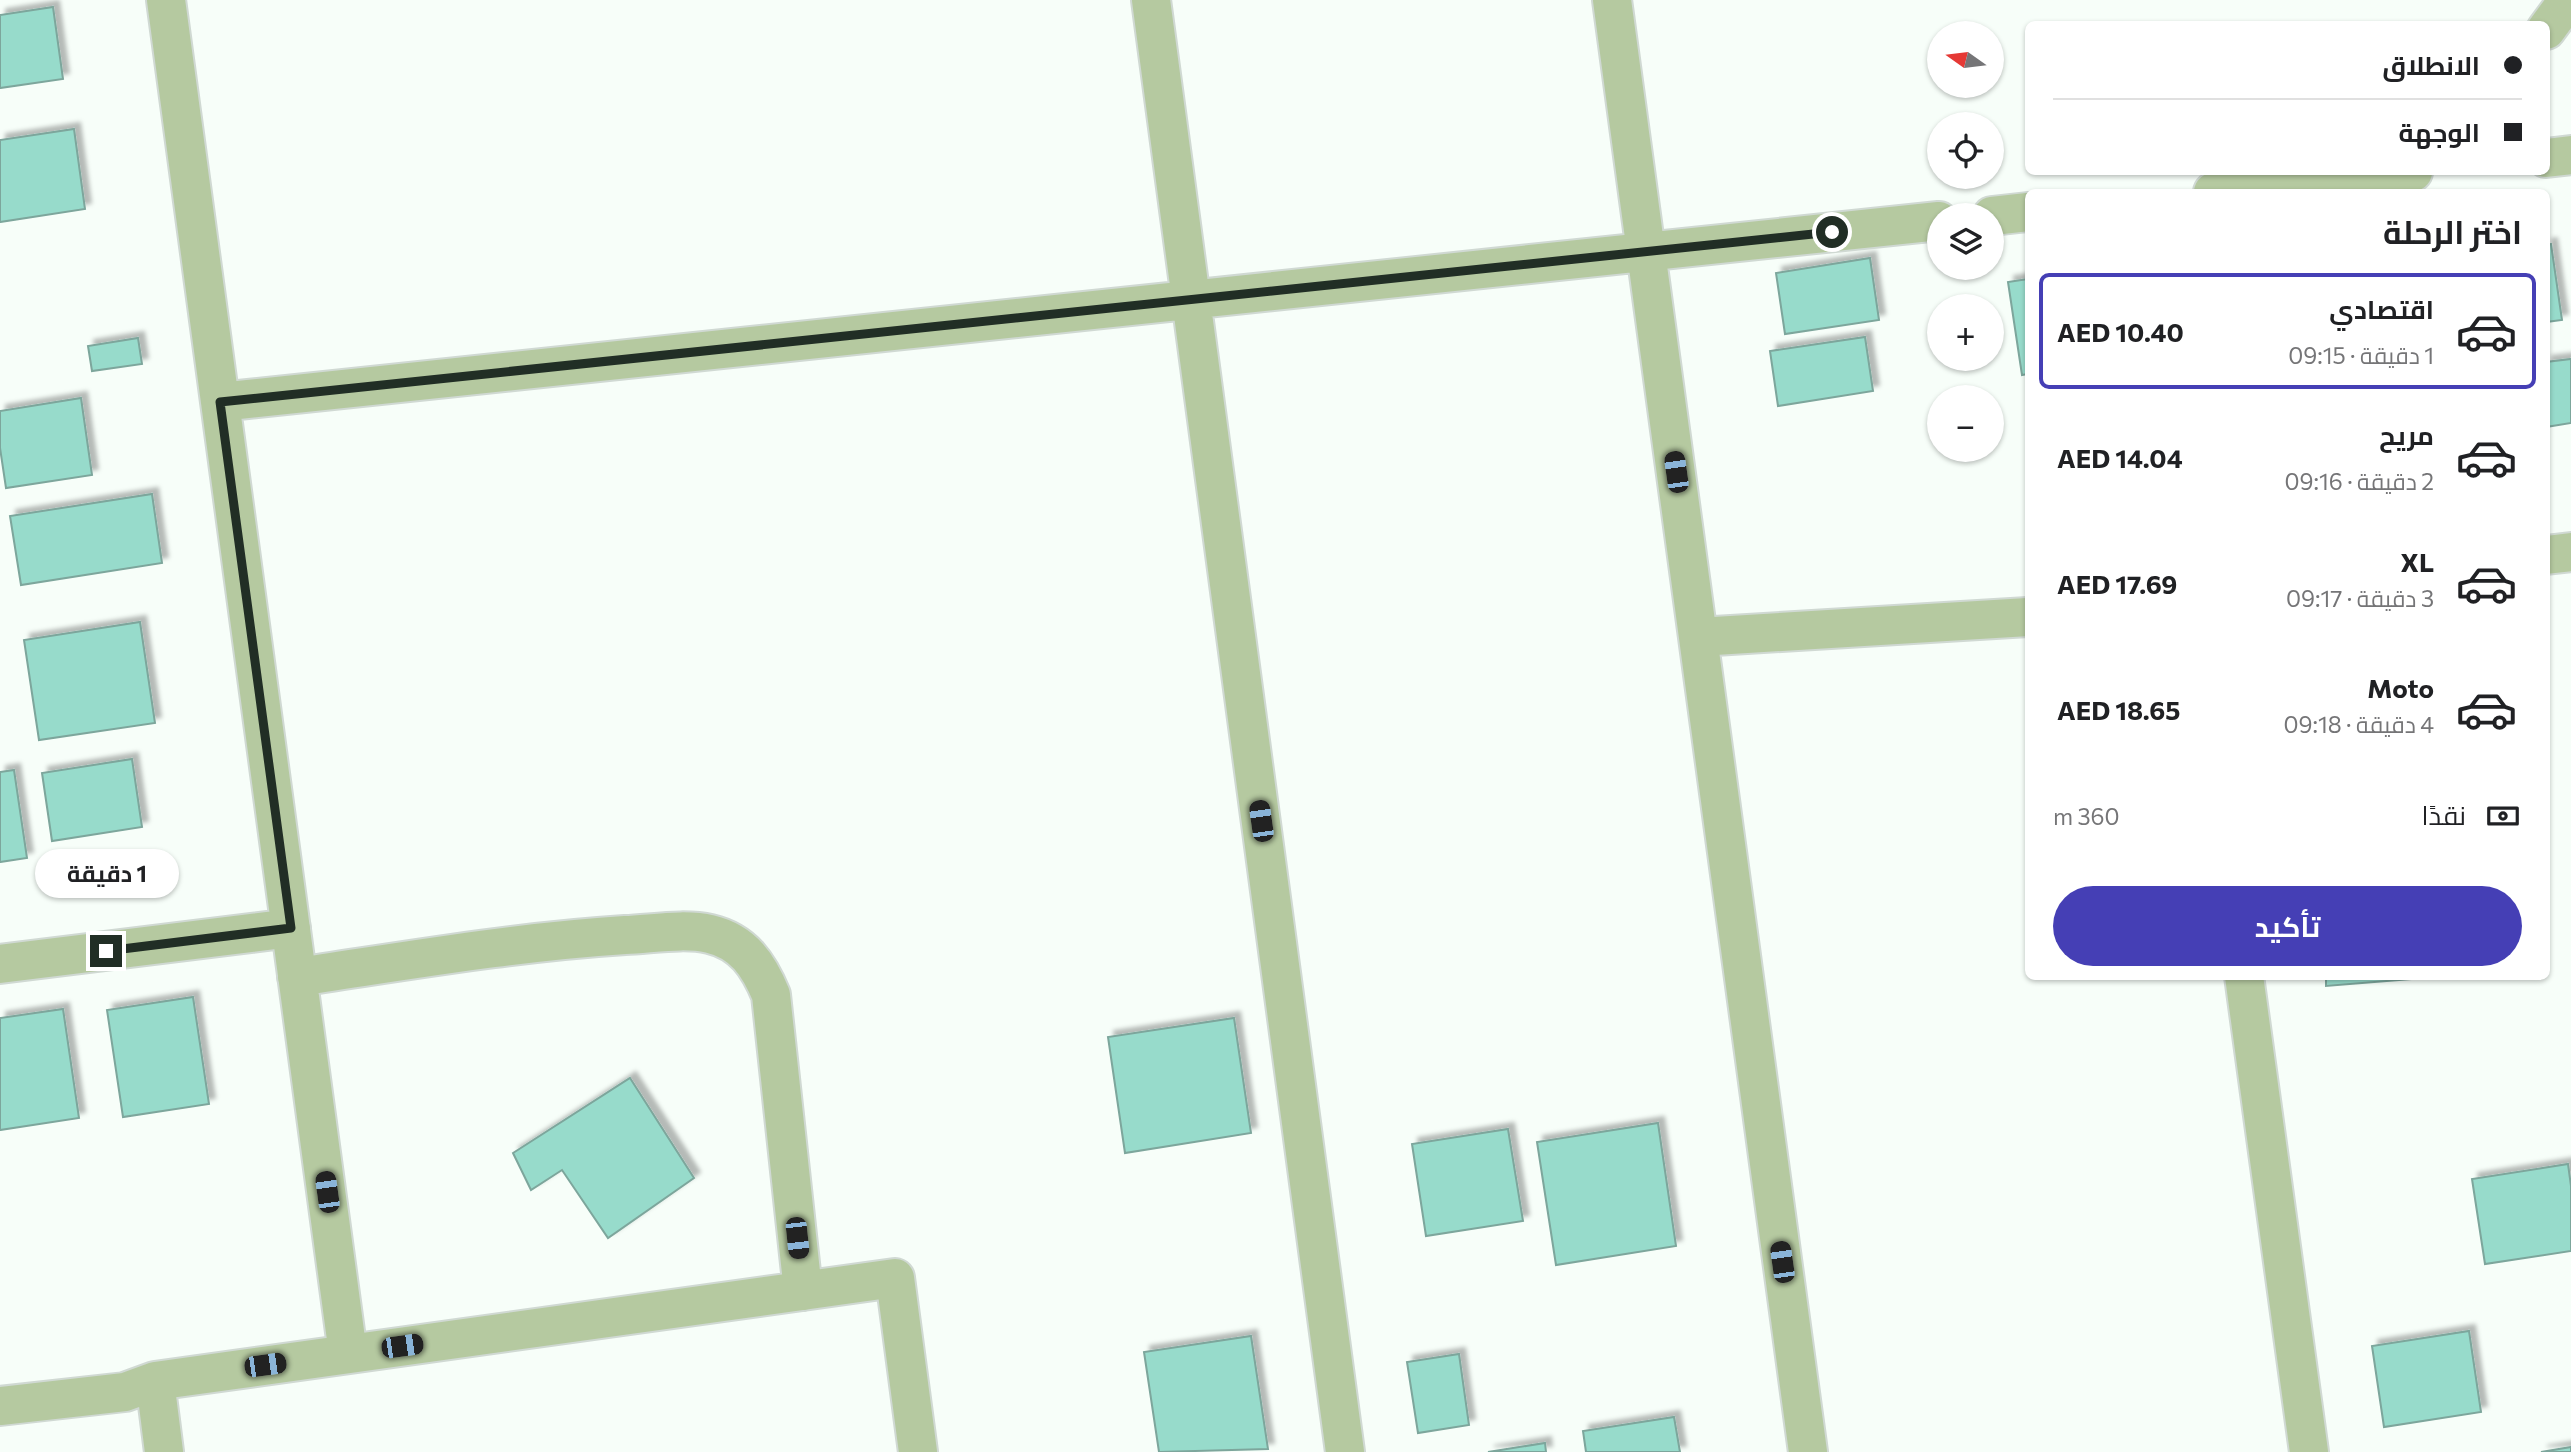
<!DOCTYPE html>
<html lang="ar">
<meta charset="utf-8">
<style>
:root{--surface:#fff;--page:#f2f2f2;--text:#202124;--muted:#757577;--line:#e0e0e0;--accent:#453fb5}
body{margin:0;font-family:Commissioner,Cairo,sans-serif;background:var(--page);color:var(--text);direction:rtl;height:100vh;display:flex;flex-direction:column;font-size:26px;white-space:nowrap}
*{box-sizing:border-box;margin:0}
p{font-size:23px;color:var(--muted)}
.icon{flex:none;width:38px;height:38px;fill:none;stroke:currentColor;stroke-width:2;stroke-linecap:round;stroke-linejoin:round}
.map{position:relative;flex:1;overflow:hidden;direction:ltr}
.panel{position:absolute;left:2025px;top:189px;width:525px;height:791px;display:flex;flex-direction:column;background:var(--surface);border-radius:10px;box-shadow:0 2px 5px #0004;direction:rtl}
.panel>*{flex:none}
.guide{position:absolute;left:2025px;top:21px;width:525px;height:154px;border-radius:10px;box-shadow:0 2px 5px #0004;direction:rtl;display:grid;align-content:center;height:154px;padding:0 28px;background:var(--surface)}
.needle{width:46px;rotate:284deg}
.tools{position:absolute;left:1927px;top:21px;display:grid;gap:14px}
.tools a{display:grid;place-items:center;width:77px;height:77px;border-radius:50%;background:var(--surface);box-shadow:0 2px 5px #0004;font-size:35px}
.end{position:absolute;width:32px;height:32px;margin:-16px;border:9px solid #212e25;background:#fff;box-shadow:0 0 0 4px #fff}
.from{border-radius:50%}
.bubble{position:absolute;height:49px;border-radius:24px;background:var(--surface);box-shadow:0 2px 5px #0004;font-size:23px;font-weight:700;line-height:49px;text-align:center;direction:rtl}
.car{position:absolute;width:21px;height:42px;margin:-21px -10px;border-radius:9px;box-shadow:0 0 5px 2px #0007;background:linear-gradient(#222 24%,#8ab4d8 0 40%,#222 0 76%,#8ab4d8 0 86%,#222 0)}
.guide b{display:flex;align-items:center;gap:24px;height:66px;font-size:26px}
.guide b+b{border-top:2px solid var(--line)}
.guide i{width:18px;height:18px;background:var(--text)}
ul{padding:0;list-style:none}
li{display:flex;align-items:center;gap:21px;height:116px;margin:0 14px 10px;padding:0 14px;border:4px solid transparent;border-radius:10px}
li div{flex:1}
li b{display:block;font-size:26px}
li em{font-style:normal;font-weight:700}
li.active{border-color:var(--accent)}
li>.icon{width:63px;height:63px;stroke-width:1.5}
h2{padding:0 28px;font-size:32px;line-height:84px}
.pay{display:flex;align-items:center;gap:18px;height:77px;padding:0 28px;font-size:26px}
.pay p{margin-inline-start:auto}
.button{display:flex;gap:14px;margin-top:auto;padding:14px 28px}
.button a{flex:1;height:80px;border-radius:42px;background:var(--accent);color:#fff;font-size:28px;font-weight:700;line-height:80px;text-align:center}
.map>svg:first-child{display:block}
</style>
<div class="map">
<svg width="2571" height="1452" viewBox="0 0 2571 1452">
<defs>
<filter id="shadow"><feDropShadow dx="6" dy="-6" stdDeviation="2" flood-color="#0004"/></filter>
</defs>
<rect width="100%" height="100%" fill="#f7fef9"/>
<path fill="#97dbcb" stroke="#7da69c" stroke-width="2" filter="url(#shadow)" d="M53 7 63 79 0 88V15Z
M74 129 85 209 0 222V140Z
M2551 244 2562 320 2546 322V245Z
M1870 258 1879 320 1785 334 1776 273Z
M2028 279V374L2022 375 2008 282Z
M1865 337 1873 391 1778 406 1770 351Z
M138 338 142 364 92 371 88 346Z
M2571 359V423L2546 427V362Z
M81 398 92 475 6 488 0 448V411Z
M152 494 162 563 21 585 10 516Z
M140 622 155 723 39 740 24 640Z
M132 759 142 827 52 841 42 773Z
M14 770 27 858 0 862V772Z
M2326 976H2423V978L2326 986Z
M193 997 209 1104 123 1117 107 1010Z
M63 1009 79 1118 0 1130V1018Z
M1234 1018 1251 1133 1125 1153 1108 1037Z
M630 1078 694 1178 608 1238 562 1170 531 1190 513 1153Z
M1658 1123 1676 1246 1556 1265 1537 1142Z
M1508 1129 1523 1221 1426 1236 1412 1144Z
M2568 1164 2571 1186V1251L2485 1264 2472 1179Z
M2469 1331 2481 1412 2384 1427 2372 1346Z
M1251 1336 1268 1449 1159 1452 1144 1352Z
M1459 1354 1469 1425 1418 1433 1407 1362Z
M1674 1417 1680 1452H1586L1583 1431Z
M1545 1443 1546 1452H1488Z
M2571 1447V1452H2541Z"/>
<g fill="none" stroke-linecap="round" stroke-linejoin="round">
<defs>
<path id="street" d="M166 0 348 1354
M1151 0 1345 1452
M1612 0 1808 1452
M2546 30 2568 0
M2546 158 2571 155
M2213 192 2413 172
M1992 216 2028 212
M220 402 1939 221
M2546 555 2571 552
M1698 637 2028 617
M0 964 291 928
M2244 976 2309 1452
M297 977C406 961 515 942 625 935 652 934 684 928 710 934 744 942 759 966 771 995L803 1291
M155 1381 164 1452
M0 1406 125 1392 155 1381 895 1278 918 1452"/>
</defs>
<use href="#street" stroke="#d0d9d3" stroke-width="42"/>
<use href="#street" stroke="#b5c9a0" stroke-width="38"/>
</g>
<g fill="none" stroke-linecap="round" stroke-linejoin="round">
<path stroke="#212e25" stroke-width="9" d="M106 951 291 928 220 402 1832 232"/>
</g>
</svg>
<div class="tools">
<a><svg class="needle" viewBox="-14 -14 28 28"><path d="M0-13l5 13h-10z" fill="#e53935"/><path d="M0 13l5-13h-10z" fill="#757577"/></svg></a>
<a><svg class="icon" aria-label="locate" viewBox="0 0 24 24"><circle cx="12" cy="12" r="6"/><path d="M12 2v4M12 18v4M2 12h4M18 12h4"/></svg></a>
<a><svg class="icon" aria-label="layers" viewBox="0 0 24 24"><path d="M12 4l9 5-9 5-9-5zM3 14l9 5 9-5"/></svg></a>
<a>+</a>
<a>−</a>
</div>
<i class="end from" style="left:1832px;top:232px"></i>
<i class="end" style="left:106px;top:951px"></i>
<div class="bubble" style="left:35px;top:849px;width:144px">1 دقيقة</div>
<i class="car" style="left:1676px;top:472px;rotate:352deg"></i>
<i class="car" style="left:1261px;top:821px;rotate:352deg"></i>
<i class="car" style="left:327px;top:1192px;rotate:352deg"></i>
<i class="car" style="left:797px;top:1238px;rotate:174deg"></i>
<i class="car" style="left:1782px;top:1262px;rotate:352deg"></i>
<i class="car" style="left:402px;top:1346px;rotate:82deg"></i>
<i class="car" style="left:265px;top:1365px;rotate:82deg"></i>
<div class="guide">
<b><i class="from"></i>الانطلاق</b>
<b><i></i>الوجهة</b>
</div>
<section class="panel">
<h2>اختر الرحلة</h2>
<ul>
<li class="active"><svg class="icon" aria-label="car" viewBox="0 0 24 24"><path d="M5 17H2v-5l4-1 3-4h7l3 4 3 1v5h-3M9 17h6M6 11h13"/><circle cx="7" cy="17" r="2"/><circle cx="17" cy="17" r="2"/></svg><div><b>اقتصادي</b><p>1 دقيقة · 09:15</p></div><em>AED 10.40</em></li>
<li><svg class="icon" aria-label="car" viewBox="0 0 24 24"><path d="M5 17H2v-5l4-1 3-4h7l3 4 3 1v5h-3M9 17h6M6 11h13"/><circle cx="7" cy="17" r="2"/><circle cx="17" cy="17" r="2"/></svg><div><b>مريح</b><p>2 دقيقة · 09:16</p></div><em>AED 14.04</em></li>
<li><svg class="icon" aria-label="car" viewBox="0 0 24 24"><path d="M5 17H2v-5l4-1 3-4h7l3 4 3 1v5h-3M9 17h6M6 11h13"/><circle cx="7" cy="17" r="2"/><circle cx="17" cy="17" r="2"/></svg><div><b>XL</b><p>3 دقيقة · 09:17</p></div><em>AED 17.69</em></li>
<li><svg class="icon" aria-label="car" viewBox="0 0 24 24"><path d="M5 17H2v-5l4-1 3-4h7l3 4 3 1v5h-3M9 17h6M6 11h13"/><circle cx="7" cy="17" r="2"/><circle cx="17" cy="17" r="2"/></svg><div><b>Moto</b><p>4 دقيقة · 09:18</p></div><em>AED 18.65</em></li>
</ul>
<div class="pay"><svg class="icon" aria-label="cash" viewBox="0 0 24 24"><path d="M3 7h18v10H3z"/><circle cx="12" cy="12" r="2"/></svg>نقدًا<p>360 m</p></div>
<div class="button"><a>تأكيد</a></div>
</section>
</div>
